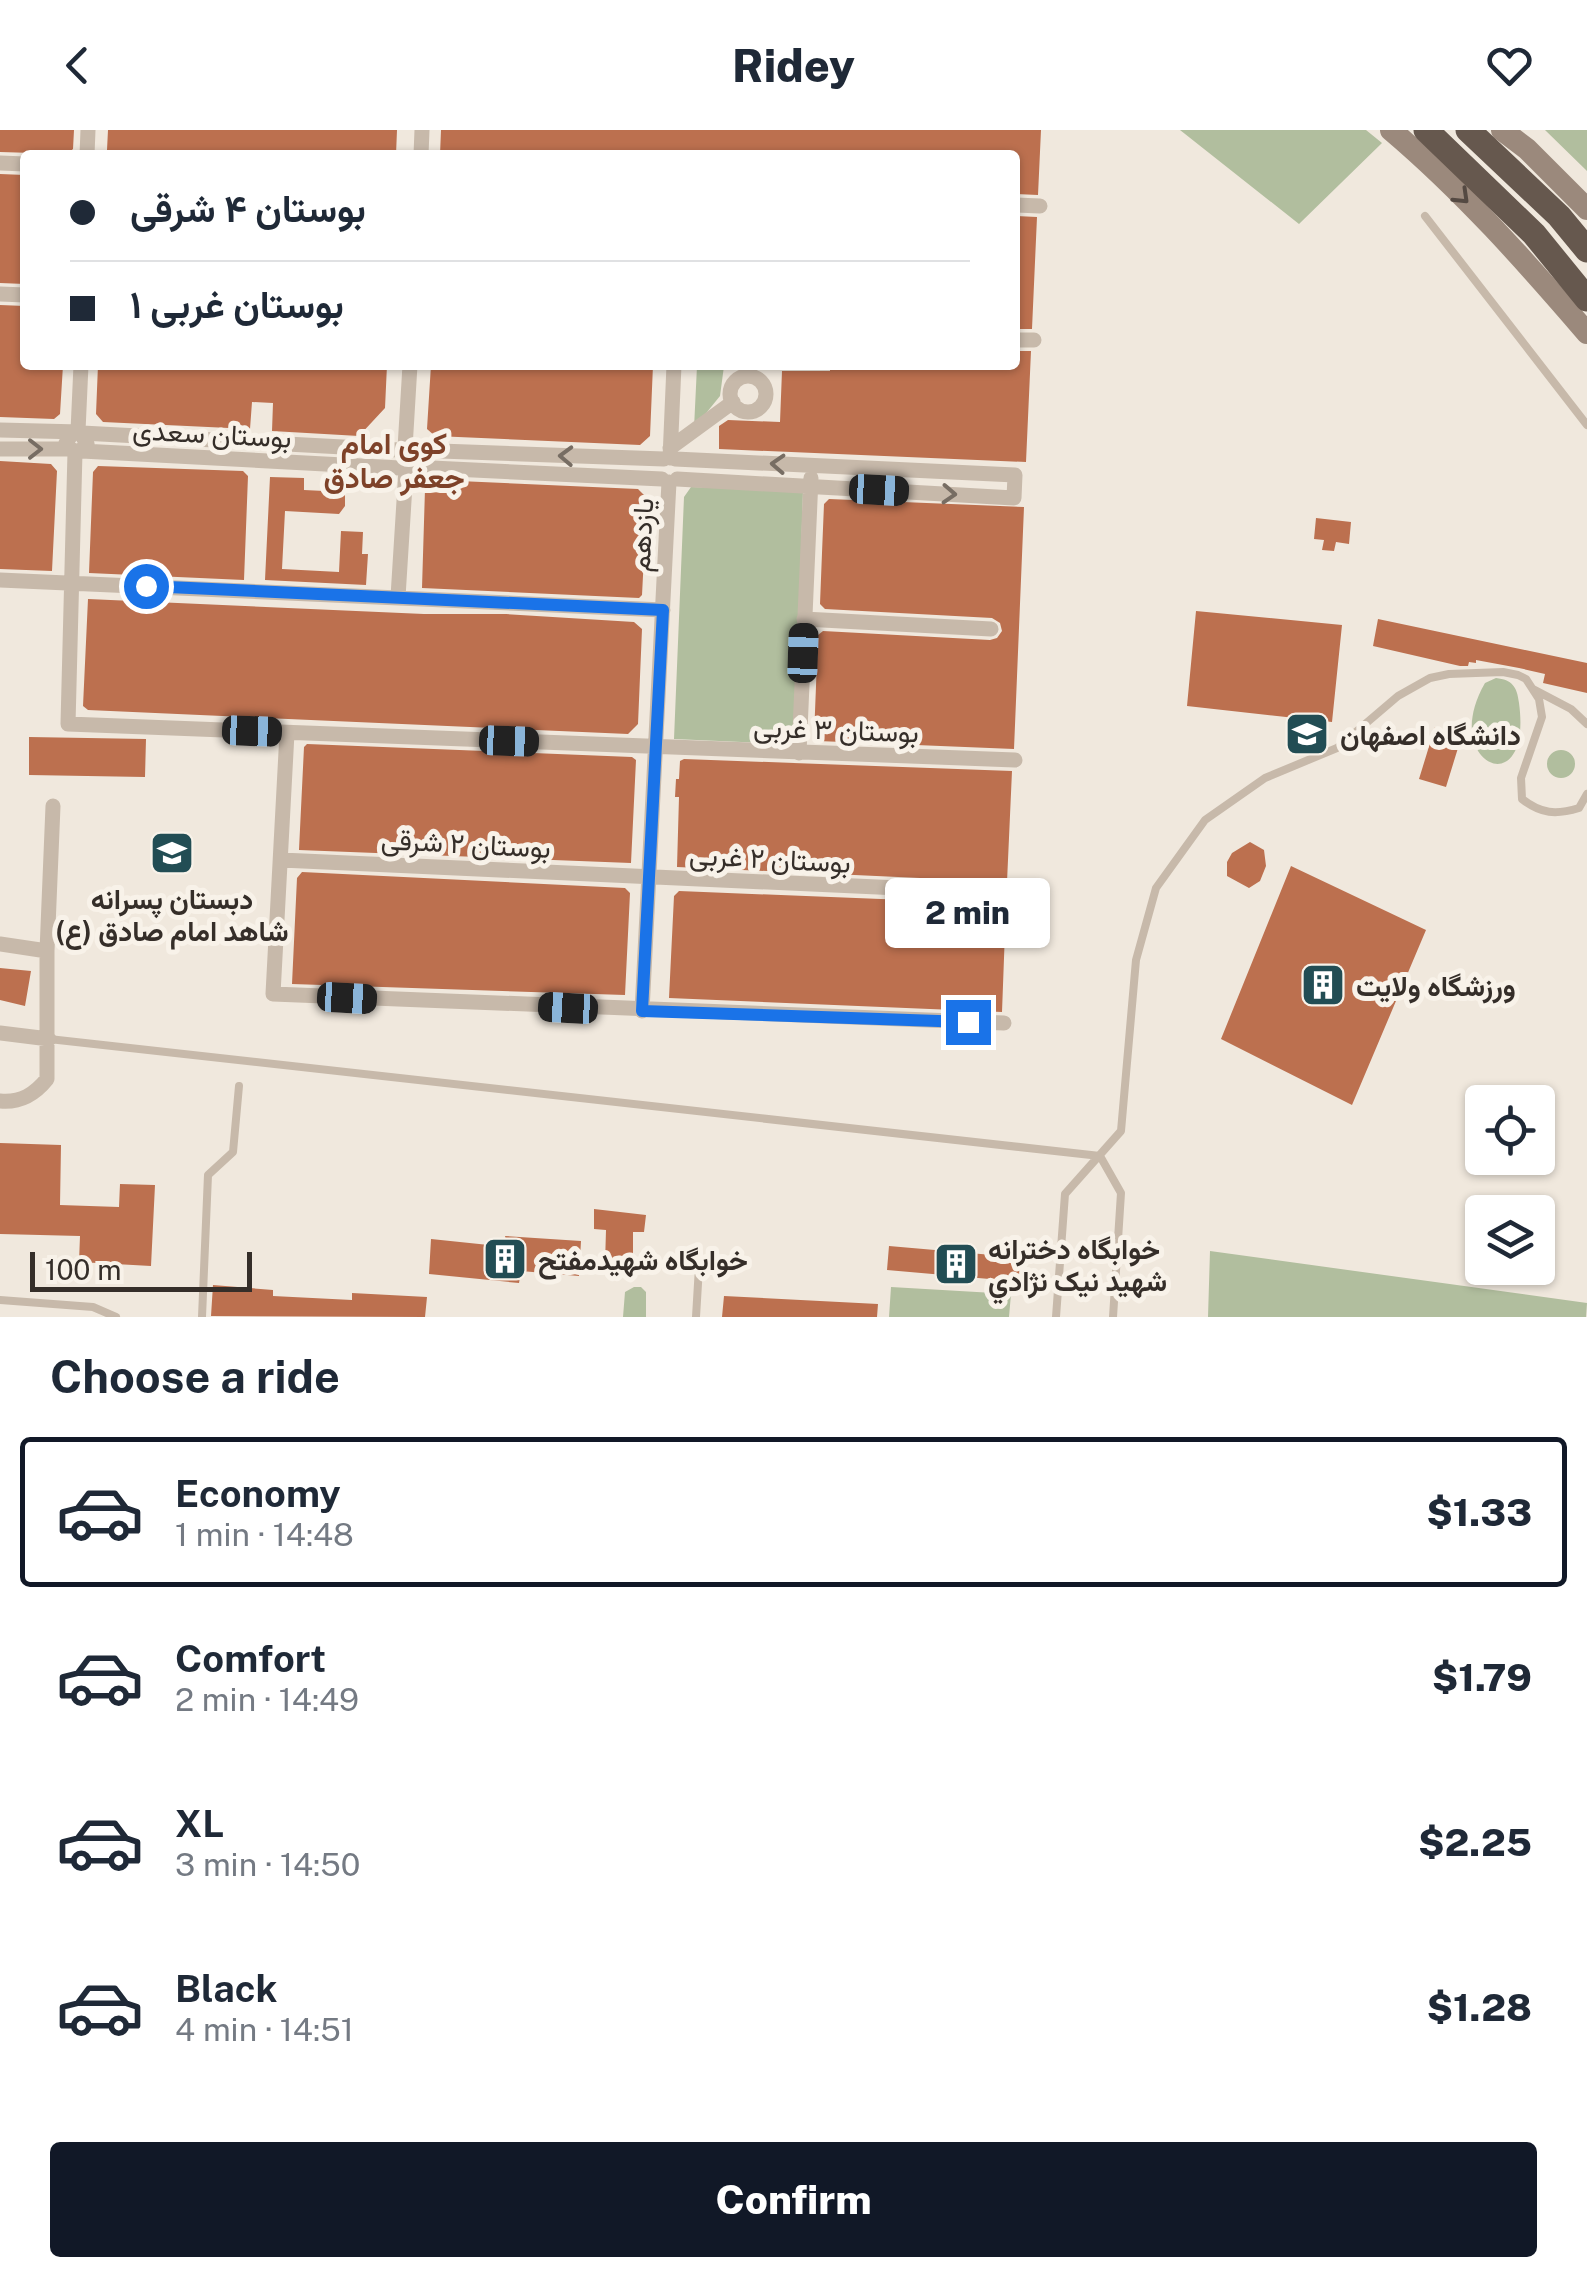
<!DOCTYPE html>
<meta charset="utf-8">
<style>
:root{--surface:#fff;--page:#f2f2f3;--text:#1f2937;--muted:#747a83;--line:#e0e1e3;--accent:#111827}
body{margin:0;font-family:"Public Sans",Vazirmatn,sans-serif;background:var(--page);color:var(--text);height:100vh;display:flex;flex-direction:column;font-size:38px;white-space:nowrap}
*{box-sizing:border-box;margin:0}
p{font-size:32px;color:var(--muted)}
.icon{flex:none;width:55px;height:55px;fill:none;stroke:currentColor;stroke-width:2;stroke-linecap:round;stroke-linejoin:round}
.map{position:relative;height:1187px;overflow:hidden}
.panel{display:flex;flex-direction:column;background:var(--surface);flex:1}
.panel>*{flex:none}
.hud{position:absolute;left:20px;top:20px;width:1000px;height:220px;border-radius:10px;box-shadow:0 2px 8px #0004;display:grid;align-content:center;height:220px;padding:0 50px;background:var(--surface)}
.buttons{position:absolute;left:1465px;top:955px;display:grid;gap:20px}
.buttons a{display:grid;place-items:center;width:90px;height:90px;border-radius:10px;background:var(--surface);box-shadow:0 2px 8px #0004;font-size:50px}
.scale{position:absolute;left:30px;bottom:25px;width:222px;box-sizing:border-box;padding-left:10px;border:5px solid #352e29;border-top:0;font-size:28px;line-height:35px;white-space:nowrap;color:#352e29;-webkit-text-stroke:8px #f8f2e9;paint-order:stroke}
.end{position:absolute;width:45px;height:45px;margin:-22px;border:12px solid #1a73e8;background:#fff;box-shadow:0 0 0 5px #fff}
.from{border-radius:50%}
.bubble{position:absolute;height:70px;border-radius:10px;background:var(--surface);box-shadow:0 2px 8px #0004;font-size:32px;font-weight:800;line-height:70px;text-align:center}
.car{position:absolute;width:30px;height:60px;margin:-30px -15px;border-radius:12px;box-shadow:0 0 8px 2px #0007;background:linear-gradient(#222 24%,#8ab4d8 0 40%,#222 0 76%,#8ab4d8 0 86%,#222 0)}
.hud b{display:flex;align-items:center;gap:35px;height:95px;font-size:38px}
.hud b+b{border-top:2px solid var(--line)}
.hud i{width:25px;height:25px;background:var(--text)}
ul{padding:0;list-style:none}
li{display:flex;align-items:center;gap:30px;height:150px;margin:0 20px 15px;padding:0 30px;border:5px solid transparent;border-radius:10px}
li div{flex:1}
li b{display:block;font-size:38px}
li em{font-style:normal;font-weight:800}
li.active{border-color:var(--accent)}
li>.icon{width:90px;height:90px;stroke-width:1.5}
h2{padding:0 50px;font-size:45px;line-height:120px}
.primary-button{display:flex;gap:20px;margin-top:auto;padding:20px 50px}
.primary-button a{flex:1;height:115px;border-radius:10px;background:var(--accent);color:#fff;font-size:40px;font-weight:800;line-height:115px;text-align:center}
header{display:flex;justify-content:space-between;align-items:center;height:130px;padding:0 50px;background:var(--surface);font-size:45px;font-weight:800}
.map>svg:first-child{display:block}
</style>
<header><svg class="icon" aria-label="back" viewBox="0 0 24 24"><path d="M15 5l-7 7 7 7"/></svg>Ridey<svg class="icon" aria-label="heart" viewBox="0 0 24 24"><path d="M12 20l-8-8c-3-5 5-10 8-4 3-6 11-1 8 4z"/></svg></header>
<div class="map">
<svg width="1587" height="1187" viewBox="0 0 1587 1187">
<rect width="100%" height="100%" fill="#f0e8dd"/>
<path fill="#b1be9e" d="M1180 0H1366L1382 13 1299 94Z
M1545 0H1587V41Z
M697 236H724L720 266 694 298Z
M691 357 803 361 795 608 789 614 674 609 684 367Z
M1496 548C1512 550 1517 556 1519 573 1533 676 1438 634 1485 553Z
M1547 634a14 14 0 1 1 28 0a14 14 0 1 1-28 0Z
M1210 1121 1587 1173 1586 1187H1208Z
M634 1157H641L646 1162V1187H623L625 1162Z
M891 1157 1011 1164 1009 1187H889Z"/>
<path fill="#bc704f" d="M0 0H74L73 19 67 24 0 22Z
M108 0H397L396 25H112L107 20Z
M441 0H1041L1038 65 1015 64V25H440Z
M0 44 25 45V154L0 153Z
M1015 86 1037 87 1032 199H1015Z
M0 175 25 176V235H63L60 284 54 289 0 287Z
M1015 221H1031L1026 332 719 319V296L728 290 780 292 782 241H830V235H1015Z
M98 235H387L385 278 359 306 272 301 273 273 252 272 250 299 103 292 96 284Z
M431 235H653L650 306 640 315 435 306 427 299Z
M0 331 51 334 57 341 52 441 0 439Z
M98 336 243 341 248 346 244 450 89 443 93 342Z
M270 347 304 348V360L345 362V376L339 384 285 381 282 439 339 442 341 401 363 402 362 424H368L366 455 265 450Z
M436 350 638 359 647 368 642 465 639 468 422 458 425 359Z
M829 369 1024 377 1014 619 818 611 814 607 818 505 823 501 990 510 997 508 1002 501 1000 493 992 488 825 479 820 474 822 423 824 374Z
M1316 388 1351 392 1349 414 1336 412 1334 421 1322 420 1324 410 1314 409Z
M88 469 424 484H506L634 492 642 499 638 594 628 604 88 580 83 576Z
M1196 481 1342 495 1332 592 1187 576Z
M1378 489 1587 533V563L1543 553 1545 544 1519 538 1476 530V533L1469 532 1468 536H1460L1373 516Z
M1435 597 1462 605 1446 657 1419 649Z
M29 607 146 609 145 647 29 645Z
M307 614 632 627 636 630 631 733 299 720 304 617Z
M684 629 1012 641 1007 752 677 737 679 667H675L676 649H679L680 631Z
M1250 712 1264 720 1266 736 1260 751 1249 758 1227 746V732L1232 723Z
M1291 736 1426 800 1352 975 1221 909Z
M302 742 625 758 630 763 625 865 292 854 297 748Z
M679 761 1006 774 1002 882 669 868 674 766Z
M0 838 31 841 25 876 0 870Z
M0 1013 61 1015 60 1075 119 1077 120 1054 155 1055 151 1136 79 1132 80 1106 0 1104Z
M594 1079 646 1085 644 1102H633V1135L605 1134 606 1100 594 1099Z
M505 1106 581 1111 579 1146 521 1141 519 1153 429 1144 431 1109 508 1117Z
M889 1116 1026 1128 1024 1152 887 1140Z
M213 1155 273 1160V1166L352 1170V1163L427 1167 425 1187 211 1186Z
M724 1166 878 1174 877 1187H722Z"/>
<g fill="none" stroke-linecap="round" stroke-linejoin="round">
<path stroke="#c7b9aa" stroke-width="8" d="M1425 86 1587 295
M1533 559 1571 579 1587 594
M49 909 1100 1026
M1100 1026 1121 1063 1113 1187
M0 1170 93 1177 116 1187
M202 1187 208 1045 233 1022 239 956
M696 1187 699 1137
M1056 1187 1065 1064 1121 1001 1136 830 1156 758 1205 690 1265 648 1337 618 1398 566 1430 548 1449 544 1503 542 1518 545 1526 549 1539 569 1542 587 1521 648 1522 669C1541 684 1556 685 1579 678L1587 664"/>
<path stroke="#c7b9aa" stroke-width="15" d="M87 25 88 0
M421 25 422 0
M0 33 25 34
M1015 75 1040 76
M0 164 25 165
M1015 210H1034
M730 264a18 18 0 1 1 36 0a18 18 0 1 1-36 0Z
M0 300 80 302 87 314 79 322 69 319 66 313 73 302
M78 301 81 235
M82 303 399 320
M405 318 410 235
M670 318 733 272
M0 319H69
M412 320 664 329
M82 321 400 338
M75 322 68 594 1015 630
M670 328 674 235
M675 329 1015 345 1014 368 677 349
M411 337 662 349
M0 450 663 480
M398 467 406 339
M804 489 991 499
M287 603 273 864 1004 893
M799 623 811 348
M281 730 1009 763
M0 814 47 821 53 676
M642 881 669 352
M0 903 49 909
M0 971C21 973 35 964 47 949V821"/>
<path stroke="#9b897c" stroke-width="22" d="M1391 0C1463 61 1526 132 1587 203
M1502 0 1527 19 1587 79"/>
<path stroke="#66584e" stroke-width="25" d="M1426 0 1534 104 1587 169
M1468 0 1559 86 1587 120"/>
</g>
<defs><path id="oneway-chevron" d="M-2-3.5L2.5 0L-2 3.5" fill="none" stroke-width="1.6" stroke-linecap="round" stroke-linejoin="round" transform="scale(2.5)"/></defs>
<use stroke="#544942" href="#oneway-chevron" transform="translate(1462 67) rotate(44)"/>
<g stroke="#776d63">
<use href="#oneway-chevron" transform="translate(35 319)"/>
<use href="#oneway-chevron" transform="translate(566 326) rotate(-178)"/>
<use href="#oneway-chevron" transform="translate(778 334) rotate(-177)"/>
<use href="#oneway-chevron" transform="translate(949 364) rotate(3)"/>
</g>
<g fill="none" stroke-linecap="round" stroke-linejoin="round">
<path stroke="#1a73e8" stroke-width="12" d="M146 456 663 480 642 881 968 892"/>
</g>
<defs>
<symbol id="university-square" viewBox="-11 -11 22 22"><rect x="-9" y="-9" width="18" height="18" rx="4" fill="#224d54" stroke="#f8f2e9"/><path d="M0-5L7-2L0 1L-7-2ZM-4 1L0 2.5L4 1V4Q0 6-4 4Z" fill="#fff"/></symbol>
<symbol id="school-square" viewBox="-11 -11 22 22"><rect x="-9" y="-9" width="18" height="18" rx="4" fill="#224d54" stroke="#f8f2e9"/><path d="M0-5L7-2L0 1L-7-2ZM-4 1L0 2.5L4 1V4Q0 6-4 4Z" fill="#fff"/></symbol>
<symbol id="building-square" viewBox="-11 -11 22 22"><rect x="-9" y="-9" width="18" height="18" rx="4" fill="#224d54" stroke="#f8f2e9"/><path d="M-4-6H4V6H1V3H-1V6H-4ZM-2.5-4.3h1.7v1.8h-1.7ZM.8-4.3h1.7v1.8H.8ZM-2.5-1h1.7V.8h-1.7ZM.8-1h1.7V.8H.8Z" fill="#fff"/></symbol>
</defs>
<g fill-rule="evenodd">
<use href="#university-square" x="1282" y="579" width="50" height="50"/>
<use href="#school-square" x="147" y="698" width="50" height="50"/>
<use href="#building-square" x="1298" y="830" width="50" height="50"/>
<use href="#building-square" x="480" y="1104" width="50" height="50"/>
<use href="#building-square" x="931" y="1109" width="50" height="50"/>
</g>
<g text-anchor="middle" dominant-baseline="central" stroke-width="10" stroke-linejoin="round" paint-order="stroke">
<g font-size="28" fill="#352e29" stroke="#f8f2e9">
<text transform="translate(212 303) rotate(3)">بوستان سعدی</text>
<text transform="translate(641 405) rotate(-87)">یازدهم</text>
<text transform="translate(836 599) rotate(2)">بوستان ۳ غربی</text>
<text transform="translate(466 713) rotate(3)">بوستان ۲ شرقی</text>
<text transform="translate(770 728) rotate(3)">بوستان ۲ غربی</text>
</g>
<g font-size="28" font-weight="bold" fill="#352e29" stroke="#f8f2e9" text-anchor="start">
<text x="1340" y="604">دانشگاه اصفهان</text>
<text x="172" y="768" text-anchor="middle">دبستان پسرانه<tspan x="172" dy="32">شاهد امام صادق (ع)</tspan></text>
<text x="1356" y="855">ورزشگاه ولایت</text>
<text x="988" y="1118">خوابگاه دخترانه<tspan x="988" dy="32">شهيد نيک نژادي</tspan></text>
<text x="538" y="1129">خوابگاه شهیدمفتح</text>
</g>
<g font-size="30" font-weight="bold" fill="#7e4229" stroke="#f8f2e9">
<text x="394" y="313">کوی امام<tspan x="394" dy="34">جعفر صادق</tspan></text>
</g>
</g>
</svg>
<div class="buttons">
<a><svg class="icon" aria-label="locate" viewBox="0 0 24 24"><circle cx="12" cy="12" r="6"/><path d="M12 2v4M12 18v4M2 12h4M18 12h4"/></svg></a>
<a><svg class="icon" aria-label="layers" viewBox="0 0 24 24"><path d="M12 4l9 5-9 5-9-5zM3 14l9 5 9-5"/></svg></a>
</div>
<div class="scale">100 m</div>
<i class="end from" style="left:146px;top:456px"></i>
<i class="end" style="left:968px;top:892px"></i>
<div class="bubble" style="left:885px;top:748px;width:165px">2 min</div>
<i class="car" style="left:879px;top:360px;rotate:93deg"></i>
<i class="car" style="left:803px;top:523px;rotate:2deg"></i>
<i class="car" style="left:252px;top:601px;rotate:92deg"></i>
<i class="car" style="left:509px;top:611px;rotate:92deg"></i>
<i class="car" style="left:347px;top:868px;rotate:93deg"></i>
<i class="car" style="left:568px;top:878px;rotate:273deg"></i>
<div class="hud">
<b><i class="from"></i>بوستان ۴ شرقی</b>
<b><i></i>بوستان غربی ۱</b>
</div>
</div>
<section class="panel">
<h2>Choose a ride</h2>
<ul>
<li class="active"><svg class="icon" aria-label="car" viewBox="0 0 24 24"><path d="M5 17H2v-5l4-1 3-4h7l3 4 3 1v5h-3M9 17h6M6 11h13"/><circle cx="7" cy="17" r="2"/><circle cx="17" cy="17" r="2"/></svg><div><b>Economy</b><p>1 min · 14:48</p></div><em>$1.33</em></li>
<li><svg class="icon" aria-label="car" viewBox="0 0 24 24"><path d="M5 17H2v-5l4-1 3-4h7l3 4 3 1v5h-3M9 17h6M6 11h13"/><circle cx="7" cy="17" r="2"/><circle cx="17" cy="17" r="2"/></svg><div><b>Comfort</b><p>2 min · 14:49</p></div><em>$1.79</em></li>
<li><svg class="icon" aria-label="car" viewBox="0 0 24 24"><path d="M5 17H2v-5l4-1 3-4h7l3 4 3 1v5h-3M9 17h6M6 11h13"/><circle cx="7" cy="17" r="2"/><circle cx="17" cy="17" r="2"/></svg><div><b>XL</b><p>3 min · 14:50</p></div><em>$2.25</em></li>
<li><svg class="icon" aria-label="car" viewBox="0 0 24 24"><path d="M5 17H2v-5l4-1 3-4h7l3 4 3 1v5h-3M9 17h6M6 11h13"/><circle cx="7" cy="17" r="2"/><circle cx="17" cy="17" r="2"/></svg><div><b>Black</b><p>4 min · 14:51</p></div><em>$1.28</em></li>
</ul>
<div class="primary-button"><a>Confirm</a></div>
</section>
